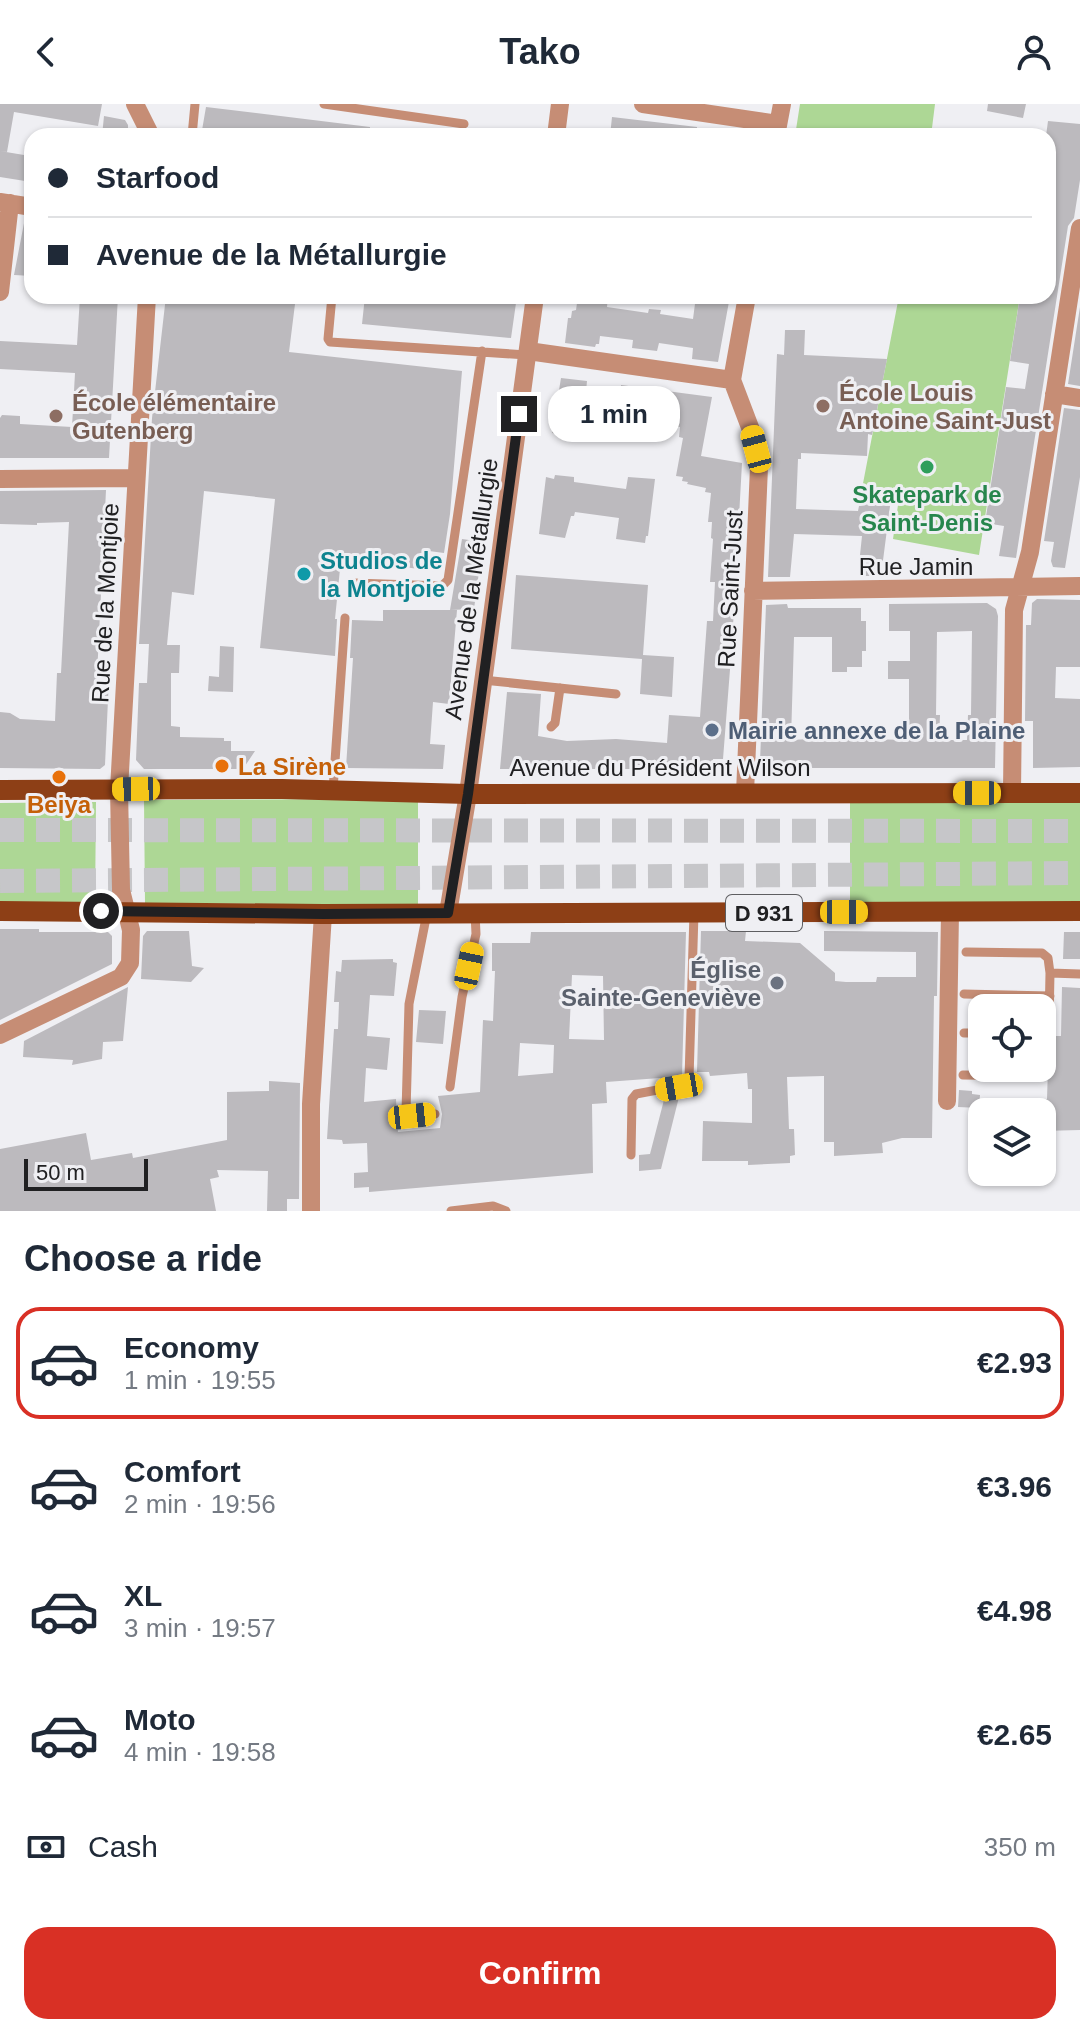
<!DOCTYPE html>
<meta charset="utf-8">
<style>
:root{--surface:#fff;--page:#f6f6f7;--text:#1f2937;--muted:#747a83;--line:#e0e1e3;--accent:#d93025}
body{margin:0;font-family:Helvetica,sans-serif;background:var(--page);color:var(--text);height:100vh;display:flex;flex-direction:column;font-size:30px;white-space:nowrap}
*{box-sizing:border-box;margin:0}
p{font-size:26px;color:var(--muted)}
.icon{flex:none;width:44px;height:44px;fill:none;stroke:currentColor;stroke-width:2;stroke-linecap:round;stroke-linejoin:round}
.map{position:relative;height:1107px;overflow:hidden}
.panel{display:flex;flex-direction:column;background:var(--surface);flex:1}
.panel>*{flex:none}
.guide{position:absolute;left:24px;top:24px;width:1032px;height:176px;border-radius:24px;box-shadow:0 2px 6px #0004;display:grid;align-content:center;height:176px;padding:0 24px;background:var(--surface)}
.fabs{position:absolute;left:968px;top:890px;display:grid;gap:16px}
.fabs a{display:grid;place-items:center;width:88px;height:88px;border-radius:16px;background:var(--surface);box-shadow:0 2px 6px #0004;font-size:40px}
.scale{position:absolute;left:24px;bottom:20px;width:124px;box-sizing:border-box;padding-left:8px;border:4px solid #202022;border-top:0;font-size:22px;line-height:28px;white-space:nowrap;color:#202022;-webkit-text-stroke:6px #efeff3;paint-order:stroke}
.end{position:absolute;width:36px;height:36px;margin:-18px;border:10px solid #202022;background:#fff;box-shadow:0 0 0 4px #fff}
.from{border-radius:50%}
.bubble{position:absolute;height:56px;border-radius:24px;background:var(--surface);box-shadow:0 2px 6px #0004;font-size:26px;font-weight:800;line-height:56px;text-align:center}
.car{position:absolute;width:24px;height:48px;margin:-24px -12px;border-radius:10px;box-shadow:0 0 6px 2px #0007;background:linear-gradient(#f5c518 24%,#345 0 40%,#f5c518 0 76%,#345 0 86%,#f5c518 0)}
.guide b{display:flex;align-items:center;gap:28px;height:76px;font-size:30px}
.guide b+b{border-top:2px solid var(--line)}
.guide i{width:20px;height:20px;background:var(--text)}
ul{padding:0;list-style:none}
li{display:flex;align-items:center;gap:24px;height:112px;margin:0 16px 12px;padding:0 8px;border:4px solid transparent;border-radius:24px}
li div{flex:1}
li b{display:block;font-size:30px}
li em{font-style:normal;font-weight:800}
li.selected{border-color:var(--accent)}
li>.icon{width:72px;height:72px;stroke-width:1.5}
h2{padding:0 24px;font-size:36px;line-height:96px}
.pay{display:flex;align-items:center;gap:20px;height:88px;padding:0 24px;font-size:30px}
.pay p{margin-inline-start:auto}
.button{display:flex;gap:16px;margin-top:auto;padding:16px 24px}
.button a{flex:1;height:92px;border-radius:24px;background:var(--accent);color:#fff;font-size:32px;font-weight:800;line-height:92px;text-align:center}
header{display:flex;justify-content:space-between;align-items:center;height:104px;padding:0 24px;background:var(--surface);font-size:36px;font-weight:800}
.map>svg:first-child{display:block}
</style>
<header><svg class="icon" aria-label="back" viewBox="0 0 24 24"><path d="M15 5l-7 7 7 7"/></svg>Tako<svg class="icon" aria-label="person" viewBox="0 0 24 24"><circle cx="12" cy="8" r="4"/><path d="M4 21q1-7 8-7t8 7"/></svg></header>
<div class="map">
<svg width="1080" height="1107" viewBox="0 0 1080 1107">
<rect width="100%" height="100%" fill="#efeff3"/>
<path fill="#add795" d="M800 0H935L931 32H795Z
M899 192H1020L979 451 893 435 898 401 860 395Z
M418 695V801L145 799 144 696Z
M96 698 95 802 0 801V699Z
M850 698H1080V800H850Z"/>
<path fill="#bcbabe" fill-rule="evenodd" d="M0 0H102L98 22 14 8 7 48 0 47Z
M988 0H1026L1023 14 987 7Z
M206 3 370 23V32H201Z
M104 12 125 16 128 21V32H102Z
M612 13 697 23V32H610Z
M1048 17 1080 20V76L1074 114 1068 122 1016 454 999 452 1004 422 985 419 1006 283 1025 285 1029 260 1010 257 1020 192H1048V32H1046Z
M0 47 24 51V55L29 56 25 77 0 73Z
M25 114 32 115V172L14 171Z
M80 192H118L109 354H0V314L2 311 20 312V320L72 323 75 269 0 265V237L77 241Z
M166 192H296L289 248 462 267 450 410 444 449 429 447 427 466 341 455 335 515H337L335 552 260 544 275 395 204 387 194 491 172 488 167 541H180L179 569H171V622L180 623V633L224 634V637H231V647H255L243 665H144L136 656 139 579H147L149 540H139L152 314Z
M365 192H517L511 234 362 220Z
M578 192H608L607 203 648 209 649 205 661 206 660 210 693 215 696 192H730L718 258 692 255 693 244 659 239 657 247 632 244 633 236 600 232 599 240H596L595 243 565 239 568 214H571L572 207 576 206Z
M1080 203V282L1068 280Z
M785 226H805L804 251 887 255 872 331 868 330 867 352 801 349V355H798L796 405 858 407 860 397 890 402 881 472H861L858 470 862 432 794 430 790 473H768L777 250 784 251Z
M561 274 587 277 586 288 621 293V281L712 293 701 352 742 359 732 540 723 655H713L712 665H500L507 588 541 590 538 632 567 637 616 635 667 639 669 611 700 613 707 517H713L715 478H710L713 435 711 434 712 418H708L711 389 705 388 706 384 687 380 688 378 682 377 683 373 676 372 683 334 679 333 680 323 652 320 651 327H629L614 325V321L582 317 580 330 573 329 572 336 560 335V330L552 329Z
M1064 304 1080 306V373L1065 464 1053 463 1051 457 1054 438 1044 437Z
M555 371 574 373V378L626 385 628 373 655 375 648 432H646L645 439 616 435 619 414 575 408 574 412H571L565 434 539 430 546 373 554 375Z
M106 386 97 572 109 574 105 661 100 665 0 664V608L10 609 20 615 55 617 57 569H61L69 418 37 419V421L0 420V387Z
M462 435 483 438 474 505 450 506Z
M516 471 648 481 643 551 674 553 672 593 640 590 642 555 511 545Z
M1037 495 1080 496V563H1056L1055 594 1080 595V663L1033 664V617H1025L1026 521H1031L1032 499Z
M987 499 996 505 998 512 995 664H766L760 658 766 501 787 500 788 504H861V517H866V547H862V563H847V568H832V533H794L791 636 865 632V635L909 636V575H888V557H910V527H889V500ZM972 527 971 611H968L967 636H939L940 611H936L937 528Z
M383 506H457L449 600 433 598 430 640 445 641 443 665 346 664 353 554H350L352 516 383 517Z
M220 542 234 543 233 588 208 587 209 572 219 573Z
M0 825H39V828H108L112 832V860L0 916Z
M147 827H189L192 862 204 864 191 878 141 875 143 832Z
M701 827H746L745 837 800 839 835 869V877L846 878H876L877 873H916V848L824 847V827L938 828 937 892H934L932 1034H902L882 1039 883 1049 834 1052V1038H824V972L787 973 789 1025H794L795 1051 790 1052V1059L748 1061V1057H702L703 1017 752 1019V985H748L747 969 710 972 709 968H697Z
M531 828H686L682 972 669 976 660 977V974L606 978 607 999 592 1000 593 1069 369 1088V1083L354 1084V1069L368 1068 367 1039 343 1040 342 1036 327 1035 334 925H338L339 898H334L336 867 341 868 342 856 393 855V858L397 859 394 892 370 891 367 932 390 934 387 966 366 964 364 998 396 995 398 1028 440 1024 442 1010 438 992 480 988 483 916 493 917 495 867H492V839H530ZM572 871 603 872 604 936 569 935ZM520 939 554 941 553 969 518 972Z
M1064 828H1080V855H1063Z
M128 883 123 937 103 938 102 955 72 961 73 956 23 953 24 937Z
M1062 883 1080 884V1026L1042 1027V1008H987V994L1047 995 1049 932H1061Z
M419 906 446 907 443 940 416 938Z
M269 977 300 979 299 1095H287V1107H267L268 1067 217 1066 219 1073 210 1075 216 1107H0V1045L86 1029 91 1056 132 1049 133 1054 227 1036V988L269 987Z
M959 986 972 987V990L980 991 979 1004 958 1003Z
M680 989 661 1065 639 1067V1051L650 1050 665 992Z"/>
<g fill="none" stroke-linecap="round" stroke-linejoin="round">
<path stroke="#c6c6c9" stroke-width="24" stroke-dasharray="24 12" stroke-linecap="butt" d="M0 726 1080 727
M0 777 1080 769"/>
<path stroke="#c68d75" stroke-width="9" d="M324 0 464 20
M192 32 195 0
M332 192 328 235 330 238 527 251
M354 479 442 482 448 476 482 247
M483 576 616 590
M551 623 555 619 560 584
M333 686 345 514
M427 809 409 900 406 1008 412 1012 435 1010
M966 848 1042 849 1048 854 1050 869
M964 890 1050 892
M1042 927 1049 920 1050 869 1080 870
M964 929H982
M963 971 1028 972 1034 964
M450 983 462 893 476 830 475 809
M631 1051 632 995 636 990 684 981 689 975 694 809
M451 1107 493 1102 506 1107"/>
<path stroke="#c68d75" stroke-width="18" d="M135 0 151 32
M643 0 778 20
M556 32 560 0
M776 32 782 0
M0 98 32 103
M0 188 10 99
M528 247 732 276
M1054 290 1080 294
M0 375 136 374
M753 487 1080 482
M745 689 759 363 751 326 732 276 747 192
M1012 689 1014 506 1030 448 1080 124
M448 809 468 690 535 192
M0 931 121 873 130 859 131 826 121 786 119 685 147 192
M947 997 950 808
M311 1107V1000L323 810"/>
<path stroke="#8d3f16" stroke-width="20" d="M0 686 282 685 468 690 1080 689
M0 807 323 810 1080 807"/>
</g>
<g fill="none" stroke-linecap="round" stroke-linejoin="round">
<path stroke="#202022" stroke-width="10" d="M101 807 323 810 448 809 468 690 519 310"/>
</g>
<g fill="#8d6e63" stroke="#efeff3" stroke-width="3">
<circle cx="823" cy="302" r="8"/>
<circle cx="56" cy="312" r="8"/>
</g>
<circle fill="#2e9e5b" stroke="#efeff3" stroke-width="3" cx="927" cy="363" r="8"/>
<circle fill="#0f9aa8" stroke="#efeff3" stroke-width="3" cx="304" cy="470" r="8"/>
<circle fill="#5c6f8a" stroke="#efeff3" stroke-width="3" cx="712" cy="626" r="8"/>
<g fill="#e8710a" stroke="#efeff3" stroke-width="3">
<circle cx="222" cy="662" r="8"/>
<circle cx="59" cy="673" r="8"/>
</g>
<circle fill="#6b7280" stroke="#efeff3" stroke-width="3" cx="777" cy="879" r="8"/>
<g text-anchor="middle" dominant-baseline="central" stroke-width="6" stroke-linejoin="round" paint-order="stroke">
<rect fill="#efeff3" stroke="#5e5e61" stroke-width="2" x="726" y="791" width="76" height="36" rx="6"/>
<g font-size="22" font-weight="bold" fill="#202022">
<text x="764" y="809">D 931</text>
</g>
<g font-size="24" font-weight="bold" fill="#785e54" stroke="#efeff3" text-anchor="start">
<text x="839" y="288">École Louis<tspan x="839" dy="28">Antoine Saint-Just</tspan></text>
<text x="72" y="298">École élémentaire<tspan x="72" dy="28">Gutenberg</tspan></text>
</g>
<g font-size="24" font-weight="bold" fill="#27864d" stroke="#efeff3">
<text x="927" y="390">Skatepark de<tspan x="927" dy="28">Saint-Denis</tspan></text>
</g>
<g font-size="24" font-weight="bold" fill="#0d838f" stroke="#efeff3" text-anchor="start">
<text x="320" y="456">Studios de<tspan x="320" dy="28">la Montjoie</tspan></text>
</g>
<g font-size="24" fill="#202022" stroke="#efeff3">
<text x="916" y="462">Rue Jamin</text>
<text transform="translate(471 485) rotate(-82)">Avenue de la Métallurgie</text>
<text transform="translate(730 485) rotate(-87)">Rue Saint-Just</text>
<text transform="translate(105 499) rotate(-87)">Rue de la Montjoie</text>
<text x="660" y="663">Avenue du Président Wilson</text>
</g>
<g font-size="24" font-weight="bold" fill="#4e5e75" stroke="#efeff3" text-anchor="start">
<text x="728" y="626">Mairie annexe de la Plaine</text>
</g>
<g font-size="24" font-weight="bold" fill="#c56008" stroke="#efeff3" text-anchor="start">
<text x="238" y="662">La Sirène</text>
<text x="59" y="700" text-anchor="middle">Beiya</text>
</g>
<g font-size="24" font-weight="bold" fill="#5b616d" stroke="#efeff3" text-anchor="end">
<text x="761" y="865">Église<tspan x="761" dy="28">Sainte-Geneviève</tspan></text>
</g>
</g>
</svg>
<div class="fabs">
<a><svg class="icon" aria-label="locate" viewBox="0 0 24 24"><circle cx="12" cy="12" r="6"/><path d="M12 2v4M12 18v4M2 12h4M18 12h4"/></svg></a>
<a><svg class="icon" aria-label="layers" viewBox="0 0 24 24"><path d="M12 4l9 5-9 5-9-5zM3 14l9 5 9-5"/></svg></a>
</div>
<div class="scale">50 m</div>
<i class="end from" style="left:101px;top:807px"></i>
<i class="end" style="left:519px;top:310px"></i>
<div class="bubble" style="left:548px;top:282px;width:132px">1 min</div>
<i class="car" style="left:756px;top:345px;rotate:345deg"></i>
<i class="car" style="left:136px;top:685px;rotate:269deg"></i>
<i class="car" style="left:977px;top:689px;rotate:270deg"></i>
<i class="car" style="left:844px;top:808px;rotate:90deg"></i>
<i class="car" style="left:469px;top:862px;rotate:12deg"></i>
<i class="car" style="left:679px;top:983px;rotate:260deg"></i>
<i class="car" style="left:412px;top:1012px;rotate:84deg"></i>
<div class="guide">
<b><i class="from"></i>Starfood</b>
<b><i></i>Avenue de la Métallurgie</b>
</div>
</div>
<section class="panel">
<h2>Choose a ride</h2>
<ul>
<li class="selected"><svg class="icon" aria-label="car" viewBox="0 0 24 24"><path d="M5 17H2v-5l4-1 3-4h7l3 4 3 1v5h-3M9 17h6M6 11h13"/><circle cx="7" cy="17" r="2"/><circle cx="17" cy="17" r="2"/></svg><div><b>Economy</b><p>1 min · 19:55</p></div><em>€2.93</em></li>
<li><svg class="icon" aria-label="car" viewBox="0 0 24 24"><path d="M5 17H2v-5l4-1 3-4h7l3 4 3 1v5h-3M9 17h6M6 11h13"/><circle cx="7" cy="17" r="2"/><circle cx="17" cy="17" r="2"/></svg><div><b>Comfort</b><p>2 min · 19:56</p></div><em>€3.96</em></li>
<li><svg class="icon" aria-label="car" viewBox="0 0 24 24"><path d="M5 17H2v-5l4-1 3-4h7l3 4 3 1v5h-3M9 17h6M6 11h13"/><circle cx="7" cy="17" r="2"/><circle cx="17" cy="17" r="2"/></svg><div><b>XL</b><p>3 min · 19:57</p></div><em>€4.98</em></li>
<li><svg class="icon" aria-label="car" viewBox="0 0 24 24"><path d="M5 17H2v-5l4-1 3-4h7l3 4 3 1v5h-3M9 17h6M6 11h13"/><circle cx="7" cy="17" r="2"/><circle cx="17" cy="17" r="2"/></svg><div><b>Moto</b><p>4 min · 19:58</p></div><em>€2.65</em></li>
</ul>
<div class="pay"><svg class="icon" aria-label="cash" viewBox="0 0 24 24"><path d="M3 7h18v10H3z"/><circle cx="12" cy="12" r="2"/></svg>Cash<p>350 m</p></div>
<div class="button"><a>Confirm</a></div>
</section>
